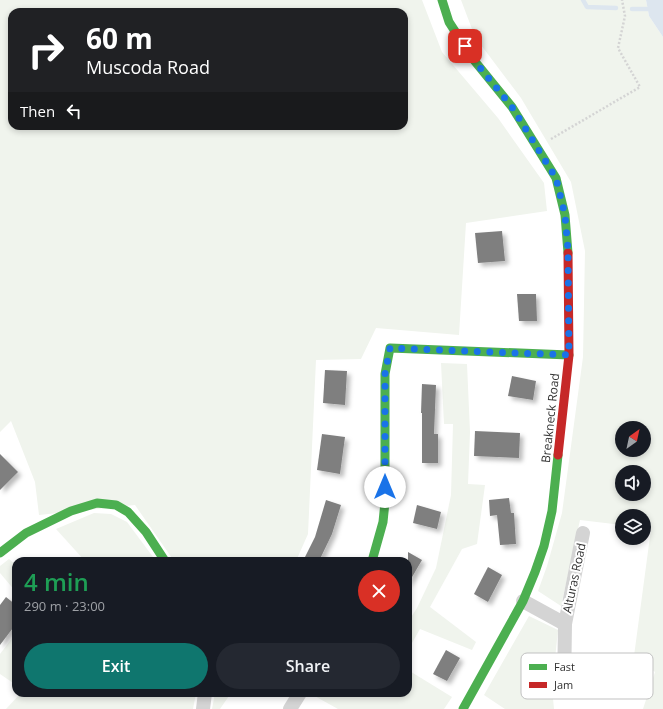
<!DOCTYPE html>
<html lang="en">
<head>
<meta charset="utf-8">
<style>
	:root { --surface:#171b24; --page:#242831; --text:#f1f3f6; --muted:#9ea1a6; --accent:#0f766e }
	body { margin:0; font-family:"Open Sans",sans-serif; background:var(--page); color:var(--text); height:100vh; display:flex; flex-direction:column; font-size:15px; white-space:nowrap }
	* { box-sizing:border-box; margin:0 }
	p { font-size:13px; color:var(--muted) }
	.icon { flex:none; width:22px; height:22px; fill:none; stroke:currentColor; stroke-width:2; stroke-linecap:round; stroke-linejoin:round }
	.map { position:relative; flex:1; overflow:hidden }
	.drawer { position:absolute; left:12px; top:557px; width:400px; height:140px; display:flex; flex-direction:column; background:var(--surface); border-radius:12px; box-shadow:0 2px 6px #0003 }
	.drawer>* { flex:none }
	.top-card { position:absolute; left:8px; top:8px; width:400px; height:122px; border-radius:12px; box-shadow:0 2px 6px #0003; background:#202124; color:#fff; overflow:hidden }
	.needle { width:26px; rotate:33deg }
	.controls { position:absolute; left:615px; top:421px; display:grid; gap:8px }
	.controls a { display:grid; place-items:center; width:36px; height:36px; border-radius:50%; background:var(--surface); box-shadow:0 2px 6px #0003; font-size:20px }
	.pin { position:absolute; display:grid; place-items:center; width:34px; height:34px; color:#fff; margin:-17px; border-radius:8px; box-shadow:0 2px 6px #0006 }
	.me { position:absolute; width:44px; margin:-22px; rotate:0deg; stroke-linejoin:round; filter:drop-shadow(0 0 3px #0008) }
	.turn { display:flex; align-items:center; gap:14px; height:84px; padding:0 12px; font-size:18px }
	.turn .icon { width:52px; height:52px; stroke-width:2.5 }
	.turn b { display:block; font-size:28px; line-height:34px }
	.then { display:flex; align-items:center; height:38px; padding:0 12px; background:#0003; gap:8px; font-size:15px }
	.round { display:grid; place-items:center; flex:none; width:42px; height:42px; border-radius:21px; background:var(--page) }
	.summary { display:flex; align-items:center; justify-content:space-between; height:68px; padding:0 12px }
	h1 { font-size:24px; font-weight:600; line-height:30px; color:#1e9e55 }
	.action { display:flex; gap:8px; margin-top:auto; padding:8px 12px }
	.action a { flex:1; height:46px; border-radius:24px; background:var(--accent); color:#fff; font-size:16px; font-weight:600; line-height:46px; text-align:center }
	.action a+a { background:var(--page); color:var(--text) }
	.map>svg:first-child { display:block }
	.green { fill:#f0f4ed; fill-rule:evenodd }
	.water { fill:#dde6ef }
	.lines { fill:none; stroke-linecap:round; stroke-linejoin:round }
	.stream { stroke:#dde6ef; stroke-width:4.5 }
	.building { fill:#7f7f7f; filter:url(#shadow) }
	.path { stroke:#d4d4d4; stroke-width:2.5; stroke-dasharray:2 2; stroke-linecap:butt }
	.street { stroke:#d4d4d4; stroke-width:14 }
	.fast { stroke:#4caf50; stroke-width:9 }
	.jam { stroke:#c62828; stroke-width:9 }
	.route { stroke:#1a73e8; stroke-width:7; stroke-dasharray:0 12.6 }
	.labels { text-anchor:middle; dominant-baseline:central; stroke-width:4; stroke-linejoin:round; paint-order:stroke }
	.street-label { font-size:12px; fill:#303030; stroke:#fff }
	.key { fill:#fff; stroke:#c1c1c1; stroke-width:1 }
	.key-label { font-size:11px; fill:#303030 }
</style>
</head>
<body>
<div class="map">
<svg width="663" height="709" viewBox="0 0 663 709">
	<defs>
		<filter id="shadow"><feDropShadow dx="3.5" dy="3.5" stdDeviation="2" flood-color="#0004"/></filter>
	</defs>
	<rect width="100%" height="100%" fill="#fff"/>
	<!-- green -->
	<g class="green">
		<path d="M 0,0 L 422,0 L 442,52 L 498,118 L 544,183 L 547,211 L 466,223 L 459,335 L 376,328 L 361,359 L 316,360 L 308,534 L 296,561 L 174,561 L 135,505 L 39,515 L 35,482 L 11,421 L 0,432 ZM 12,12 L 404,12 L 404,126 L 12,126 Z"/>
		<path d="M 461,0 L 646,0 L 649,16 L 663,37 L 663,709 L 643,709 L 655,672 L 634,656 L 651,529 L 644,528 L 644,516 L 622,516 L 622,525 L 580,520 L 561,606 L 538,591 L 547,566 L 562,513 L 583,357 L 585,251 L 571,182 L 521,98 L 475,37 ZM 622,428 L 644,428 L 644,450 L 622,450 ZM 622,472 L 644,472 L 644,494 L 622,494 Z"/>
		<path d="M 441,363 L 467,364 L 470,432 L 468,484 L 485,485 L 477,544 L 462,549 L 430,607 L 476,642 L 472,650 L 420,629 L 408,650 L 408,622 L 417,608 L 436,568 L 451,495 L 453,424 L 444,424 Z"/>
		<path d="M 94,513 L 111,514 L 127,522 L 156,561 L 85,561 L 56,529 Z"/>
		<path d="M 9,559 L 16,565 L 16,592 L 0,573 L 0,566 Z"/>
		<path d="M 529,616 L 558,630 L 552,688 L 554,709 L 505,709 L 484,695 Z"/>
		<path d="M 16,633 L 16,685 L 0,674 L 0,654 Z"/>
		<path d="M 408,670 L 452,697 L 444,709 L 338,709 L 311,694 L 312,693 L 408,693 Z"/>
		<path d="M 21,693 L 196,693 L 193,709 L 6,709 Z"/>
		<path d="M 215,693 L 231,693 L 220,709 L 212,709 Z"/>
	</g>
	<!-- water -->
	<path class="water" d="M 646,0 L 663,0 L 663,37 L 649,16 Z"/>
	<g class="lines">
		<!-- stream -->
		<g class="stream">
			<path d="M 583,0 L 587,7 L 616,8"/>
			<path d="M 632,9 L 648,9"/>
		</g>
	</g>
	<!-- building -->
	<g class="building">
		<path d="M 502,231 L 505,261 L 478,263 L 475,233 Z"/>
		<path d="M 517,294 L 536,294 L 537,321 L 519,321 Z"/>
		<path d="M 325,370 L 347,371 L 345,405 L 323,403 Z"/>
		<path d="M 512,376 L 536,381 L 533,400 L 508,396 Z"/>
		<path d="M 422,384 L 436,385 L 434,434 L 438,434 L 438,463 L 422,463 L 422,413 L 421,413 Z"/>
		<path d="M 475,431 L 520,433 L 519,458 L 474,456 Z"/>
		<path d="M 322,434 L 345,437 L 340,474 L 317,470 Z"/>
		<path d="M 0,454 L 18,472 L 0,490 Z"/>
		<path d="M 509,498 L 511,513 L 514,513 L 516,544 L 500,545 L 497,515 L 490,516 L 489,500 Z"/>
		<path d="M 326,500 L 341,505 L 332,534 L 319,561 L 303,561 L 315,537 Z"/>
		<path d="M 417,505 L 441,512 L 437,529 L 413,523 Z"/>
		<path d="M 408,552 L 422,560 L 408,584 Z"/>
		<path d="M 488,567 L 502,575 L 488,602 L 474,594 Z"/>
		<path d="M 6,597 L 16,605 L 16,624 L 0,645 L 0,605 Z"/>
		<path d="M 446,650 L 460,658 L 447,681 L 433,674 Z"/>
	</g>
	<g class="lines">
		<!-- path -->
		<path class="path" d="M 551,139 L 640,87 L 618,48 L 625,16 L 622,0"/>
		<!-- street -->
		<g class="street">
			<path d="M 523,601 L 565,624"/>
			<path d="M 564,690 L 565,624 L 583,533"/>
			<path d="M 203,709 L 205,693"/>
			<path d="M 290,709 L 300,693"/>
		</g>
		<!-- fast -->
		<g class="fast">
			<path d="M 442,0 L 449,22 L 473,59 L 512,107 L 556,178 L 565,215 L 568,253"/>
			<path d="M 0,553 L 26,533 L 71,511 L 97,503 L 116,505 L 128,512 L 146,532 L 165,561"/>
			<path d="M 372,561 L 383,522 L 385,502 L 385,374 L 390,348 L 569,355"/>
			<path d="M 463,709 L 523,601 L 535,572 L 544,546 L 552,511 L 558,455"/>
		</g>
		<!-- jam -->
		<path class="jam" d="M 558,455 L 569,355 L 568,253"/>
	</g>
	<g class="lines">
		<!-- route -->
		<path class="route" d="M 385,487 L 385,374 L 390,348 L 569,355 L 568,250 L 565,215 L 556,178 L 512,107 L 473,59 L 465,46"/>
	</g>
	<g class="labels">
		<!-- street labels -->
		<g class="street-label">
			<text transform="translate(550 418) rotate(-84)">Breakneck Road</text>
			<text transform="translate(574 578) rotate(-78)">Alturas Road</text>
		</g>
	</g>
	<!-- legend -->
	<rect x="521" y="653" width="132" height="46" rx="6" class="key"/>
	<rect x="529" y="664" width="18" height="6" fill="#4caf50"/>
	<rect x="529" y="682" width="18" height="6" fill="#c62828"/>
	<g class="key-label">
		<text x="554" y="671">Fast</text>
		<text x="554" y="689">Jam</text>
	</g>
</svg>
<div class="controls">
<a><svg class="needle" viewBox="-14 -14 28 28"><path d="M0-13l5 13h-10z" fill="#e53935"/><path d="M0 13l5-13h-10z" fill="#9ea1a6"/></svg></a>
<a><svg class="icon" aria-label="sound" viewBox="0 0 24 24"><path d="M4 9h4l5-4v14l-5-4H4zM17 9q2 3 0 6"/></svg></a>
<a><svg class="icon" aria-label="layers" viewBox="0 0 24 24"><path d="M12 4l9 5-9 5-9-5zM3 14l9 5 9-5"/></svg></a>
</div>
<div class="pin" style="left:465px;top:46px;background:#d93025"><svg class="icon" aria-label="arrive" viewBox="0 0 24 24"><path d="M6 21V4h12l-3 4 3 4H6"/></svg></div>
<svg class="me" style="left:385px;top:487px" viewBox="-20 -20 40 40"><circle r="19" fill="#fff"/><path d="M0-13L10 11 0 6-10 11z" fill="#1a73e8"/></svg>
<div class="top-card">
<div class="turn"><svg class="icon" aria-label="right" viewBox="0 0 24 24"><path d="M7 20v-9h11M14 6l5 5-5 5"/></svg><div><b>60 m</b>Muscoda Road</div></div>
<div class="then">Then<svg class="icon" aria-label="left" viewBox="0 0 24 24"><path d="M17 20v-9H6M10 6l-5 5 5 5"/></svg></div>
</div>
<section class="drawer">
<div class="summary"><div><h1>4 min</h1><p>290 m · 23:00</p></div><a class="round" style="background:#d93025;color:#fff"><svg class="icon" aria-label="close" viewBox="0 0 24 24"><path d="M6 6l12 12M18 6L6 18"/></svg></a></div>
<div class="action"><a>Exit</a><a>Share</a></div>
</section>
</div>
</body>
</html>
